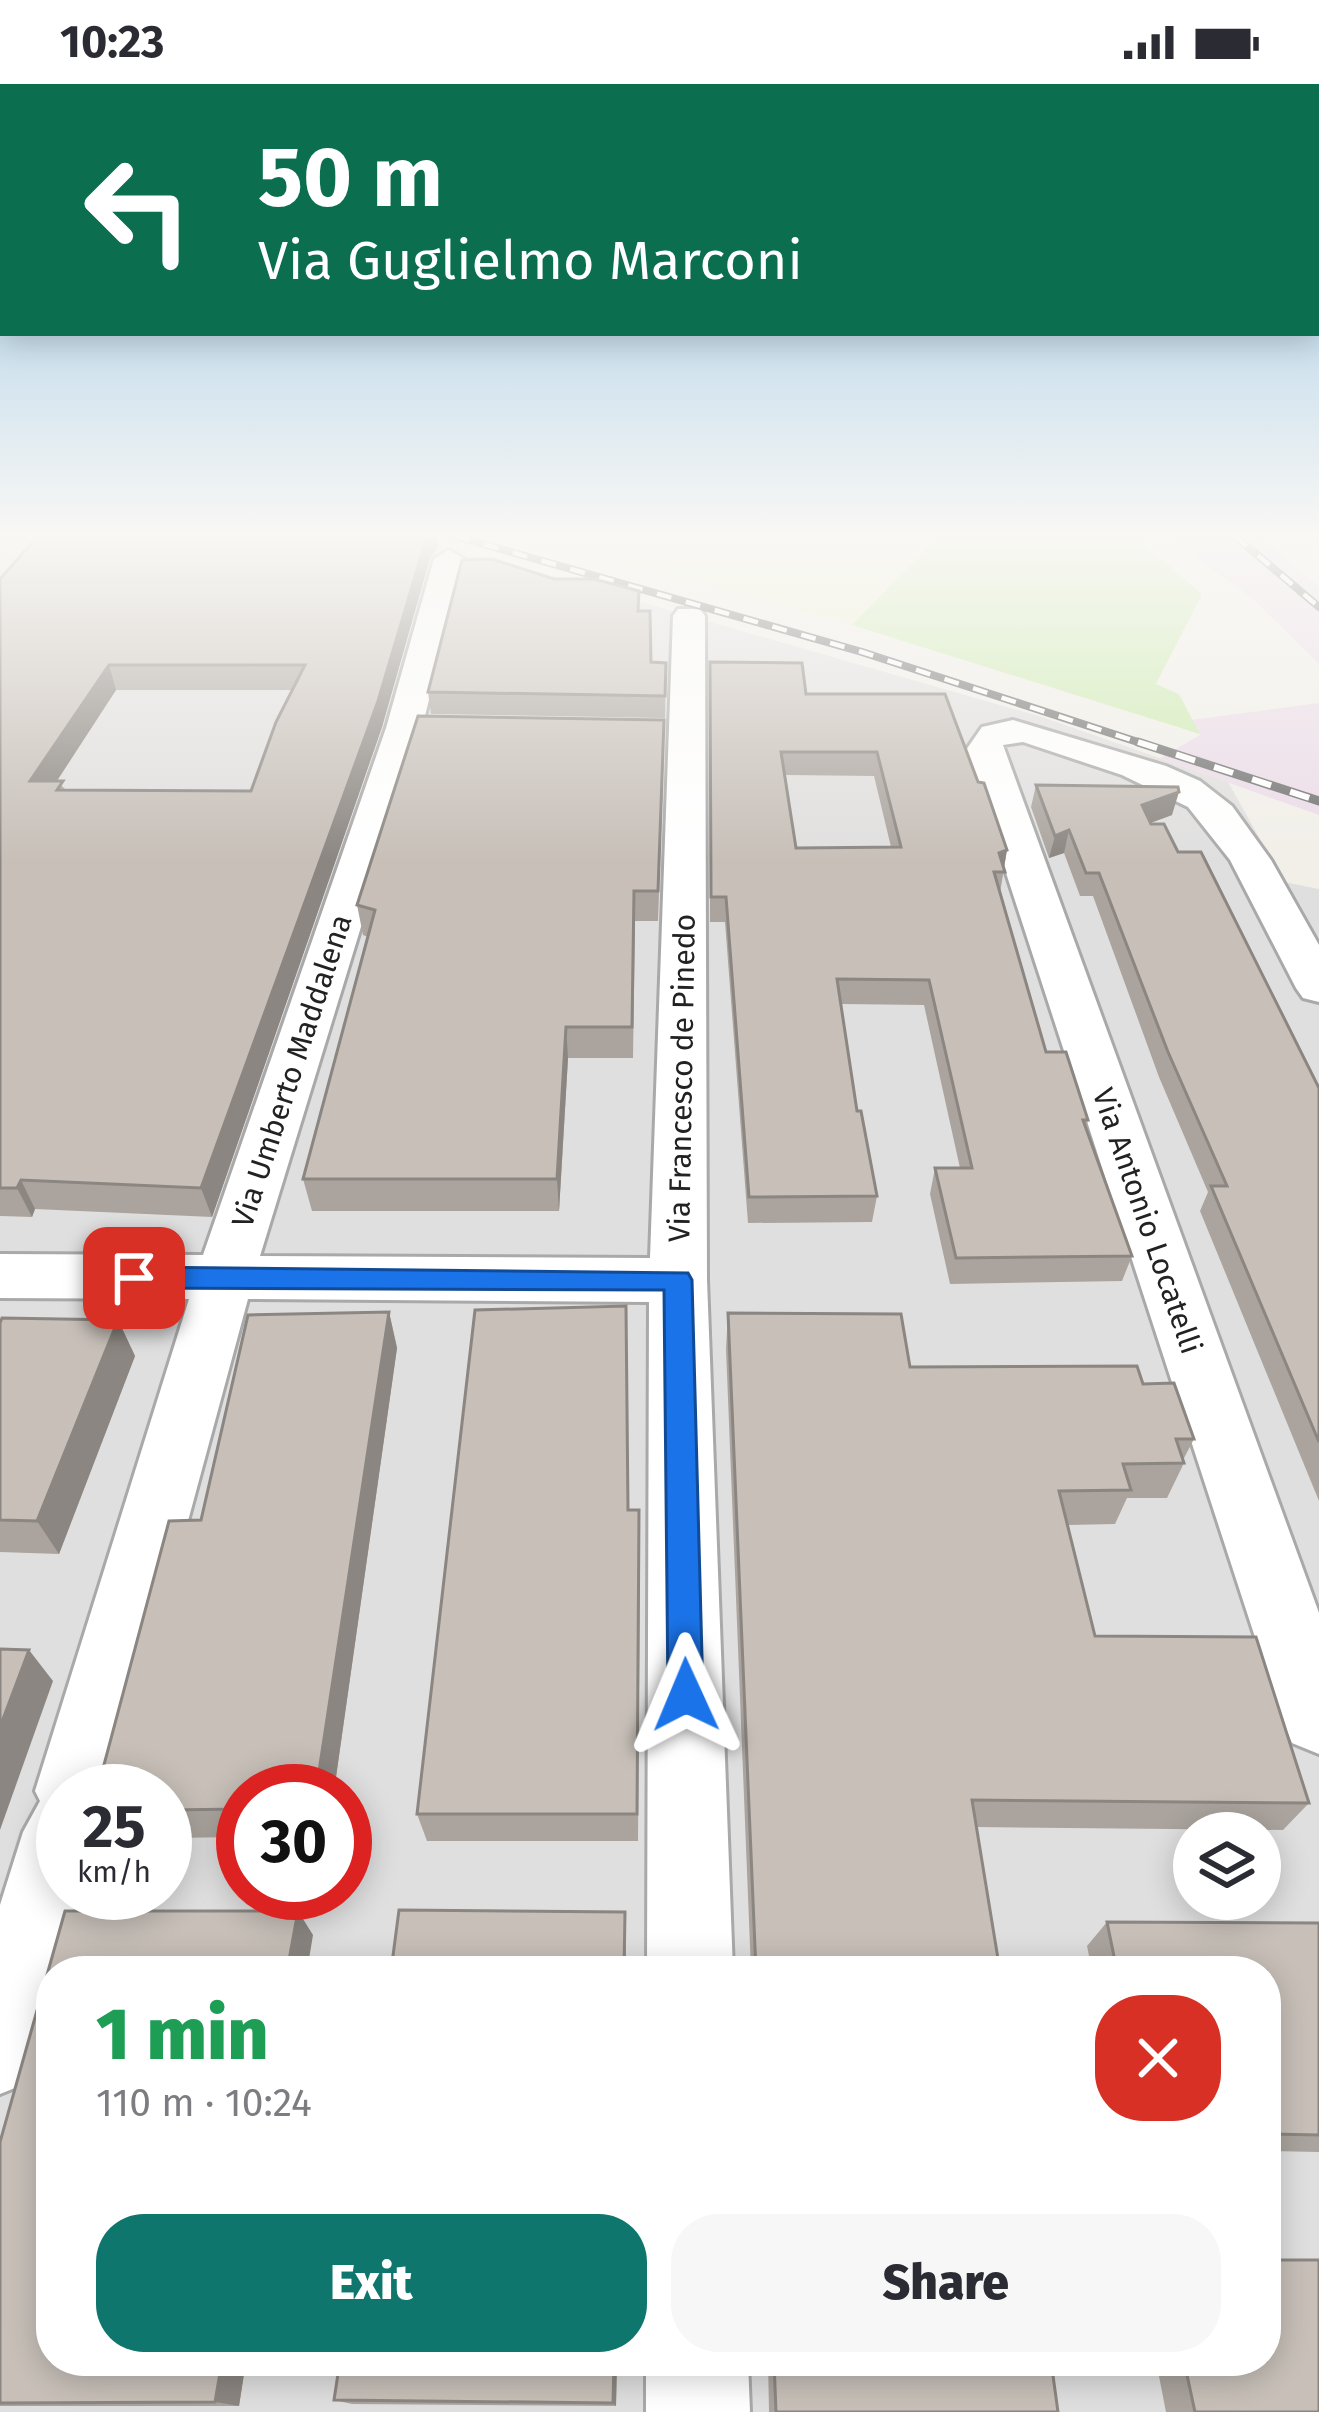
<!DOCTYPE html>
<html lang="en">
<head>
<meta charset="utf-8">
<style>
	:root { --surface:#fff; --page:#f7f7f7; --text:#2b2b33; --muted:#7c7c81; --accent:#0f766e }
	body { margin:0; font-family:"Fira Sans",sans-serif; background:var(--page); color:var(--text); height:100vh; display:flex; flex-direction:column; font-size:45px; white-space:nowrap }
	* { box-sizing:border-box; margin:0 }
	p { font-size:39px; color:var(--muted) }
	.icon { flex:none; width:66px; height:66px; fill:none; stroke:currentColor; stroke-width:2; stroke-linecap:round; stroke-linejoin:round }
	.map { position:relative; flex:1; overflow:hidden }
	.side { position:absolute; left:36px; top:1872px; width:1245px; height:420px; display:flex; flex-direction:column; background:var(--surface); border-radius:48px; box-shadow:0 6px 30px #0003 }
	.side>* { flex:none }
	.hud { position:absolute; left:0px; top:0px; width:1320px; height:252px; box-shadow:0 6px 30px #0003; background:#0b6e4f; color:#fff; overflow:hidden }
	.tools { position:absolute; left:1173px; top:1728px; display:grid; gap:24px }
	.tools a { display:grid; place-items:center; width:108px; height:108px; border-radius:50%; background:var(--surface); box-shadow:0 6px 30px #0003; font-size:60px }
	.speed { position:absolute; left:36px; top:1680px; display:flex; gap:24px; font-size:60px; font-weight:700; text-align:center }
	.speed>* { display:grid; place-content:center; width:156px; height:156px; border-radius:50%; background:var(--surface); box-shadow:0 6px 30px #0003; line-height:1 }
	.speed small { font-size:30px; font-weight:400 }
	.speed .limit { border:18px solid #d22; background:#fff; color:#111 }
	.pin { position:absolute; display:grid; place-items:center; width:102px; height:102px; color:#fff; margin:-51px; border-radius:24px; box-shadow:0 6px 18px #0006 }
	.me { position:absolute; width:132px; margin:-66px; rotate:359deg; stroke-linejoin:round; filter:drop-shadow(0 0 9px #0008) }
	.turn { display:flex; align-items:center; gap:42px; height:252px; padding:0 60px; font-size:54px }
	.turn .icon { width:156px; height:156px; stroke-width:2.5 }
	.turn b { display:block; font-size:84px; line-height:102px }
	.round { display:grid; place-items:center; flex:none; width:126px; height:126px; border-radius:48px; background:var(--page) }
	.headline { display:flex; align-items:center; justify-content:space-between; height:204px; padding:0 60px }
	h1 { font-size:72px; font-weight:800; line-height:90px; color:#1e9e55 }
	.button { display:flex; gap:24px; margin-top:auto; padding:24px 60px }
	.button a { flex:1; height:138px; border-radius:48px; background:var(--accent); color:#fff; font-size:48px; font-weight:800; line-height:138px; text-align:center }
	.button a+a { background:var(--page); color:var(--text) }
	.status { display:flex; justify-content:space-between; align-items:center; height:84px; padding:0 60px; background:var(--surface); direction:ltr }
	.status svg { height:33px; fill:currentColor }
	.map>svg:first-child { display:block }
	.residential { fill:#e0dfdf; fill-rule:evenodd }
	.industrial { fill:#ebdbe8 }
	.farmland { fill:#eef0d5 }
	.grass { fill:#cdebb0 }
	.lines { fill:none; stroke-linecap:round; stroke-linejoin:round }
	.minor-casing { stroke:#a9a9a9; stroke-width:6 }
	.minor { fill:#fff; fill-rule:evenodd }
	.rail-far1-casing { stroke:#707070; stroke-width:8 }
	.rail-casing { stroke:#707070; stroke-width:9 }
	.rail-far1 { stroke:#fff; stroke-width:4.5; stroke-dasharray:15; stroke-linecap:butt }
	.rail { stroke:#fff; stroke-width:6; stroke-dasharray:20; stroke-linecap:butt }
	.wall { fill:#aba49e; fill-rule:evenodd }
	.shaded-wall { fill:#8b8681 }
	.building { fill:#c7bfb8; stroke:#8b8681; stroke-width:3; fill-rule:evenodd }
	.route { fill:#1a73e8; stroke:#114b97; stroke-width:3 }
	.labels { text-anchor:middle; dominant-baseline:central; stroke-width:12; stroke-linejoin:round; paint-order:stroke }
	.street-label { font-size:30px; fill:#222; stroke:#fff }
</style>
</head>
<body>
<div class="status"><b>10:23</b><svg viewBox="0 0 49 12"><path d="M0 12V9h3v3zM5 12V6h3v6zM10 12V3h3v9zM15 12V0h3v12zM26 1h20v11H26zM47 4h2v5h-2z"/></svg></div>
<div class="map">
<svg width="1319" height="2328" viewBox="0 0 1319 2328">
	<rect width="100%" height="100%" fill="#f2efe9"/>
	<!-- residential -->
	<path class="residential" d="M 0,452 L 410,452 L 1042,633 L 1228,698 L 1284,798 L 1319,805 L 1319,2328 L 0,2328 ZM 63,1707 L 165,1707 L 165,1809 L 63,1809 ZM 243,1707 L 345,1707 L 345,1809 L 243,1809 ZM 1194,1749 L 1260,1749 L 1260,1815 L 1194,1815 ZM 51,1887 L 1266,1887 L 1266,2277 L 51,2277 Z"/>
	<!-- industrial -->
	<g class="industrial">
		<path d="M 1167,452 L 1259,452 L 1319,503 L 1319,580 L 1253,515 Z"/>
		<path d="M 1319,619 L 1319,731 L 1160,674 L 1200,651 L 1191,636 Z"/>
	</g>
	<!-- farmland -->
	<path class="farmland" d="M 623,452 L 939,452 L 852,541 L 595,471 Z"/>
	<!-- grass -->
	<path class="grass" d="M 939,452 L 1141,452 L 1144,461 L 1202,510 L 1156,600 L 1179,610 L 1200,650 L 852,541 Z"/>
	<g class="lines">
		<!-- minor casing -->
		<g class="minor-casing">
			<g id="minor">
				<path d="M 449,466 L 464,475 L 422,644 L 260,1172 L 650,1174 L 673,532 L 678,525 L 700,525 L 705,532 L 707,1196 L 733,1887 L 647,1887 L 649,1218 L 248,1215 L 115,1707 L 63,1707 L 63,1809 L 87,1809 L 66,1887 L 51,1887 L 51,1942 L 32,1997 L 0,2010 L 0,1821 L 23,1748 L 40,1717 L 35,1707 L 189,1215 L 0,1214 L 0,1170 L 203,1171 L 386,644 L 434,475 Z"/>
				<path d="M 1013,636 L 1166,682 L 1200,697 L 1232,722 L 1271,776 L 1319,861 L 1319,918 L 1303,914 L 1296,904 L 1230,776 L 1188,723 L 1122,691 L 1023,658 L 1003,661 L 1319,1529 L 1319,1670 L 1292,1659 L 1281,1633 L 966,666 L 982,643 Z"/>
				<path d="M 646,2277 L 748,2277 L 750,2328 L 646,2328 Z"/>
			</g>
		</g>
		<!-- minor -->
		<use href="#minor" class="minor"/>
		<!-- rail-far1 casing -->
		<g class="rail-far1-casing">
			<g id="rail-far1">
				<path d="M 455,452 L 862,568 L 1147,661"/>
				<path d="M 1235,452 L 1319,523"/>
			</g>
		</g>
		<!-- rail casing -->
		<g class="rail-casing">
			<path id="rail" d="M 1138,658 L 1319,717"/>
		</g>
		<!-- rail-far1 -->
		<use href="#rail-far1" class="rail-far1"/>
		<!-- rail -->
		<use href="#rail" class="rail"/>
	</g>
	<!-- wall -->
	<g class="wall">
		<path d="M 38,452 L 436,452 L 438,463 L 430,474 L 382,643 L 212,1133 L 35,1125 L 32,1133 L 0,1132 L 0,495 ZM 116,606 L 292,606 L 251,707 L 66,706 L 57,697 Z"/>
		<path d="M 554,495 L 639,507 L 639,527 L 651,578 L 666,579 L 665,634 L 431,630 L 428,608 Z"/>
		<path d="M 710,601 L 806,610 L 978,698 L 1007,766 L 1000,809 L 1046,968 L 1088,1036 L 1086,1043 L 1132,1172 L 1122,1197 L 950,1200 L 930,1110 L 935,1084 L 960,1084 L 924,921 L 841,920 L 857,1027 L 877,1112 L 872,1138 L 748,1139 L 725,838 L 710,838 ZM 785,691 L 874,692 L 891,763 L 796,764 Z"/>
		<path d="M 664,664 L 658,837 L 635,837 L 633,974 L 568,974 L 559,1127 L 312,1127 L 303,1095 L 368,853 L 363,851 L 357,821 Z"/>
		<path d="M 1036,701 L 1172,731 L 1151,739 L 1178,768 L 1319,1004 L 1319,1417 L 1200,1127 L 1208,1108 L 1159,993 L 1093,812 L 1080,812 L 1064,769 L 1049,774 L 1031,723 Z"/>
		<path d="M 389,1228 L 397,1264 L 334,1707 L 243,1707 L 243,1753 L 165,1754 L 165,1707 L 201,1436 Z"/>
		<path d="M 728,1229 L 910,1283 L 1143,1300 L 1194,1355 L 1183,1376 L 1184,1379 L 1167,1414 L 1127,1414 L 1115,1440 L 1068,1441 L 1095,1552 L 1309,1719 L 1283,1746 L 977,1743 L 1000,1887 L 751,1887 L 726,1265 Z"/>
		<path d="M 118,1236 L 135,1272 L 59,1470 L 0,1468 L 0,1239 Z"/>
		<path d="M 629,1426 L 640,1459 L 638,1757 L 427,1757 L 417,1730 Z"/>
		<path d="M 1107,1838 L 1319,1839 L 1319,2068 L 1266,2067 L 1266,1887 L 1092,1887 L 1087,1862 Z"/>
		<path d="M 313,1851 L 51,2277 L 246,2277 L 239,2322 L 0,2322 L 0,2058 Z"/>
		<path d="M 340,2277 L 617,2277 L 616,2322 L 352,2320 L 334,2316 Z"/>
		<path d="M 768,2277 L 1051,2277 L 1058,2328 L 769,2328 Z"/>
		<path d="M 1156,2277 L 1266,2277 L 1319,2328 L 1166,2328 Z"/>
	</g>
	<!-- shaded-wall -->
	<g class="shaded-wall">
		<path d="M 424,452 L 436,452 L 438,463 L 430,474 L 382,643 L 212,1133 L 201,1104 Z"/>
		<path d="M 109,581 L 116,606 L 39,724 L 30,697 Z"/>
		<path d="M 1179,708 L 1172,731 L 1136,744 L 1142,721 Z"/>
		<path d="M 1069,746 L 1064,769 L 1049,774 L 1055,752 Z"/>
		<path d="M 1007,766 L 1003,788 L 999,769 Z"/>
		<path d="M 566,943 L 568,974 L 559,1127 L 557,1095 Z"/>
		<path d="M 21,1096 L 35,1125 L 32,1133 L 17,1104 Z"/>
		<path d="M 389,1228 L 397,1264 L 334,1707 L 316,1707 Z"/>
		<path d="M 118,1236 L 135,1272 L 59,1470 L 37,1437 Z"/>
		<path d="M 29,1566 L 53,1597 L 0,1746 L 0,1643 Z"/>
		<path d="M 298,1827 L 313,1851 L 307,1887 L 287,1887 Z"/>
		<path d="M 625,1828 L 626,1887 L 624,1887 Z"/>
		<path d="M 222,2277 L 246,2277 L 239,2322 L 215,2318 Z"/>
		<path d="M 614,2277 L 617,2277 L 616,2322 L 613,2319 Z"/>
	</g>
	<!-- building -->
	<g class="building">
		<path d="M 38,452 L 427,452 L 378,617 L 201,1104 L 21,1096 L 17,1104 L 0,1104 L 0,495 ZM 109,581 L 305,581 L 276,638 L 251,707 L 57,706 L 63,697 L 30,697 Z"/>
		<path d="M 492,475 L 554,495 L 594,495 L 639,507 L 638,527 L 650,527 L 651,578 L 666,579 L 665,612 L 428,608 L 462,476 Z"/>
		<path d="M 710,578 L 802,579 L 806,610 L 945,610 L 978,698 L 984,699 L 1007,766 L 999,769 L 1005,788 L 994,788 L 1046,968 L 1066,968 L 1088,1036 L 1083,1036 L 1132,1172 L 956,1174 L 935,1084 L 972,1084 L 929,896 L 837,895 L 857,1027 L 861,1027 L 877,1112 L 749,1113 L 726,813 L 711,813 ZM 781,668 L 877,668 L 901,763 L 796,764 Z"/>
		<path d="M 418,632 L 664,636 L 658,807 L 634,807 L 632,943 L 566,943 L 557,1095 L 303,1095 L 375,826 L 357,821 Z"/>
		<path d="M 1036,701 L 1178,703 L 1179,708 L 1142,721 L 1151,740 L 1164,740 L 1178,768 L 1201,768 L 1319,1004 L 1319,1358 L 1211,1102 L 1227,1102 L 1168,968 L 1099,789 L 1086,789 L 1069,746 L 1055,752 Z"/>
		<path d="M 626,1222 L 628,1426 L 639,1426 L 637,1730 L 417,1730 L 475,1226 Z"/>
		<path d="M 389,1228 L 316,1707 L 243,1707 L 243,1725 L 165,1726 L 165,1707 L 97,1707 L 169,1437 L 201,1436 L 248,1231 Z"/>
		<path d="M 728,1229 L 901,1230 L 910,1283 L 1137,1282 L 1143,1300 L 1174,1299 L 1194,1355 L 1176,1355 L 1184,1379 L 1123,1380 L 1131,1406 L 1059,1407 L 1095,1552 L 1256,1553 L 1309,1719 L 972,1716 L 1000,1887 L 756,1887 Z"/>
		<path d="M 2,1234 L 118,1236 L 37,1437 L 0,1436 L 0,1239 Z"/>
		<path d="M 0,1565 L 29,1566 L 0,1643 Z"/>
		<path d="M 399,1826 L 625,1828 L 624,1887 L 391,1887 Z"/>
		<path d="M 65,1827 L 298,1827 L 287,1887 L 51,1887 L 51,2277 L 222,2277 L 215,2318 L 0,2319 L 0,2058 Z"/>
		<path d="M 1107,1838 L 1319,1839 L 1319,2051 L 1266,2050 L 1266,1887 L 1117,1887 Z"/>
		<path d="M 1266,2176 L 1319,2176 L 1319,2328 L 1195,2328 L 1184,2277 L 1266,2277 Z"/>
		<path d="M 340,2277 L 614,2277 L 613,2319 L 334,2316 Z"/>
		<path d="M 774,2277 L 1051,2277 L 1058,2328 L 776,2328 Z"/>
	</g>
	<!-- sky -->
	<linearGradient id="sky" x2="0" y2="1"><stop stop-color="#8fc0e4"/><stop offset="0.58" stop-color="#f9f8f5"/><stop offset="1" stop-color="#f9f8f5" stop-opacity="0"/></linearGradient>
	<rect width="1319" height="778" fill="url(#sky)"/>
	<!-- route -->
	<path class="route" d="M 134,1183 L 688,1189 L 692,1196 L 703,1611 L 698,1623 L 686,1628 L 673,1623 L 668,1611 L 664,1206 L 134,1204 L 120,1194 Z"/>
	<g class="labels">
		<!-- street labels -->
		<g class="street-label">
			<text transform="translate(292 987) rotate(-72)">Via Umberto Maddalena</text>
			<text transform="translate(682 994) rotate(-89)">Via Francesco de Pinedo</text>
			<text transform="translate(1147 1137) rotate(71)">Via Antonio Locatelli</text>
		</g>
	</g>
</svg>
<div class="tools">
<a><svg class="icon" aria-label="layers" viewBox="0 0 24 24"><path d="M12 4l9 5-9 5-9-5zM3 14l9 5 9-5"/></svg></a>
</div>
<div class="speed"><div>25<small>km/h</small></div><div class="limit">30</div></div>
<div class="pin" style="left:134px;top:1194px;background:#d93025"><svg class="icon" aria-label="arrive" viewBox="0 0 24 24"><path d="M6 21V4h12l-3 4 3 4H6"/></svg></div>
<svg class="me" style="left:686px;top:1611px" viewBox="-20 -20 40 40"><path d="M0-17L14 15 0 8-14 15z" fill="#1a73e8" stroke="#fff" stroke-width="4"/></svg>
<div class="hud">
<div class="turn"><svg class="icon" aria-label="left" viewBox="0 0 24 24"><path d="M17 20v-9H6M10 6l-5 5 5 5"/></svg><div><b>50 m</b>Via Guglielmo Marconi</div></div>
</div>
<section class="side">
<div class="headline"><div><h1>1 min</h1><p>110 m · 10:24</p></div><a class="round" style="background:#d93025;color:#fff"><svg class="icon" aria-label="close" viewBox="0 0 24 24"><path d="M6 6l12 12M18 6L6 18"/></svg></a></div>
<div class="button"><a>Exit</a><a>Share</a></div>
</section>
</div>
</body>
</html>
